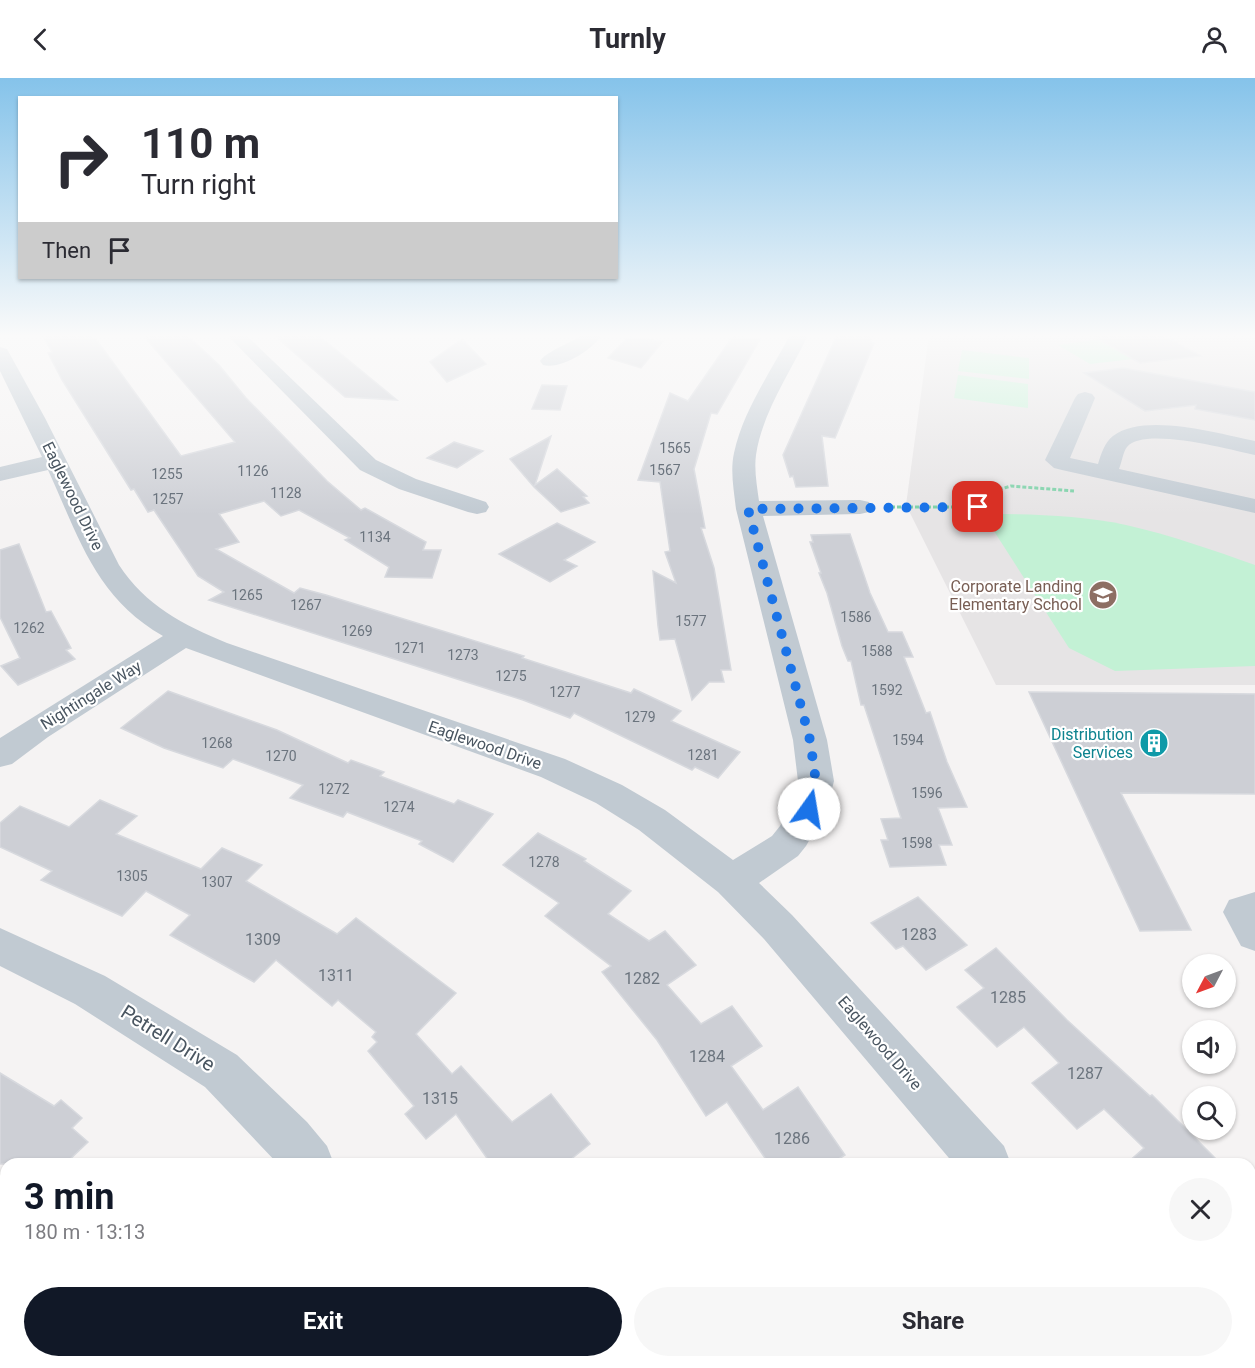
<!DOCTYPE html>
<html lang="en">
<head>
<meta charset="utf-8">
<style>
	:root { --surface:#fff; --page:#f7f7f7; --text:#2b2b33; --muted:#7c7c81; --accent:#111827 }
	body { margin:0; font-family:Roboto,sans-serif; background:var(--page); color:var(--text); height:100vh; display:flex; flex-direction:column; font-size:22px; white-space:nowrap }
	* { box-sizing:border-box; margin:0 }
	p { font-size:20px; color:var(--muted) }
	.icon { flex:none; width:33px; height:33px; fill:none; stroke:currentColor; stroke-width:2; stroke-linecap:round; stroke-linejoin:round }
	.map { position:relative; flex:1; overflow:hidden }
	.drawer { position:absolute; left:0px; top:1080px; width:1256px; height:210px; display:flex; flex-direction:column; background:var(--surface); border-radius:18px 18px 0 0; box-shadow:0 2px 4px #0004 }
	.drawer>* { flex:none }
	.banner { position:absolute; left:18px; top:18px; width:600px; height:183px; border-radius:0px; box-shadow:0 2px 4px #0004; background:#fff; color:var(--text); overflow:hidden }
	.needle { width:39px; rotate:229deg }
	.fabs { position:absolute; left:1182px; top:876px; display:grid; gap:12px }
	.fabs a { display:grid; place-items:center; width:54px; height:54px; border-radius:50%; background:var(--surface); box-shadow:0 2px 4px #0004; font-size:30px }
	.pin { position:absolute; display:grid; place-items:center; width:51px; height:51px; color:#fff; margin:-26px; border-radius:12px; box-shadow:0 3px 9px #0006 }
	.me { position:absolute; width:66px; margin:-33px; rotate:13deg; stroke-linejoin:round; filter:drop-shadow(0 0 4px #0008) }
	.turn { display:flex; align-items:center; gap:21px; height:126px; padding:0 24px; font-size:27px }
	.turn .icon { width:78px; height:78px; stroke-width:2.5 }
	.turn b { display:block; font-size:42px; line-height:51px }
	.then { display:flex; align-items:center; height:57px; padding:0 24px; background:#0003; gap:12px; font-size:22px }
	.round { display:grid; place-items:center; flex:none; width:63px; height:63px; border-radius:32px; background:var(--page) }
	.head { display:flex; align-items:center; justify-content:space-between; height:102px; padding:0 24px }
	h1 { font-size:36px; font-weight:700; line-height:45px; color:var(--accent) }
	.button { display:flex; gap:12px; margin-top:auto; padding:12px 24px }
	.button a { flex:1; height:69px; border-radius:36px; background:var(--accent); color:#fff; font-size:24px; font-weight:700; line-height:69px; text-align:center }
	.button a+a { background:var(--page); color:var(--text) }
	header { display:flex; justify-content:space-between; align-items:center; height:78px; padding:0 24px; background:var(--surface); font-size:27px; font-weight:700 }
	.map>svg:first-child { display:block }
	.education { fill:#e6e4e5 }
	.green { fill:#c3f1d5 }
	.building { fill:#cdcfd5; stroke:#d7d9de; stroke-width:1.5 }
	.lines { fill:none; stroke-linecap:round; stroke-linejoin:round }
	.path { stroke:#7ad0a6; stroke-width:3; stroke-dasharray:4 2; stroke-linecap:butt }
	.minor { fill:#c1cad2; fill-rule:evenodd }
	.route { stroke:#1a73e8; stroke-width:10; stroke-dasharray:0 18 }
	.labels { text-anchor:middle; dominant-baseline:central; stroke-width:4.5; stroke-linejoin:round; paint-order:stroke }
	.number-label { font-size:14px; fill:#6b747e }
	.street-label { font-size:16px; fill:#4a5661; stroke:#fff }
	.education-label { font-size:16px; fill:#785e54; stroke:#fff; text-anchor:end }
	.culture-label { font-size:16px; fill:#0d838f; stroke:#fff; text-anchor:end }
	.near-number-label { font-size:16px; fill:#6b747e }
	.near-street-label { font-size:20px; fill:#4a5661; stroke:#fff }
</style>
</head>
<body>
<header><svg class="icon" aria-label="back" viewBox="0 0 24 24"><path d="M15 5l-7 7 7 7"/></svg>Turnly<svg class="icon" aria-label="person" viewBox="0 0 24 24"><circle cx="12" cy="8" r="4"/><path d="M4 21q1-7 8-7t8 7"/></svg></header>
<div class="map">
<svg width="1255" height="1290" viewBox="0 0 1255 1290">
	<rect width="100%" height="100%" fill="#f5f3f3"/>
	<!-- education -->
	<path class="education" d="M 929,257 L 1255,257 L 1255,607 L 996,607 L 906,427 Z"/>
	<!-- green -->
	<g class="green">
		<path d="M 1100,261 L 1133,281 L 1090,286 L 1058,267 Z"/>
		<path d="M 962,272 L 1029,280 L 1029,301 L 958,293 Z"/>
		<path d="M 958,297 L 1028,306 L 1028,330 L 954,320 Z"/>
		<path d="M 983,436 C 1031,436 1080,437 1126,447 C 1170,457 1213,472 1255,487 L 1255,588 L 1115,593 L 1069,570 Z"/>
	</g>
	<!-- building -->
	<g class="building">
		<path d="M 42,257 L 93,257 L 181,378 L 235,364 L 143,257 L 187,257 L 219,287 L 246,320 L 327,403 L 361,432 L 365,430 L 426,464 L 423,472 L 441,472 L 432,500 L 385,499 L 389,489 L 345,462 L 350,460 L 299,432 L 281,438 L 264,423 L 219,436 L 239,464 L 216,471 L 294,515 L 300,510 L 326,517 L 524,578 L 522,580 L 631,615 L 634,611 L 681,633 L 671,643 L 740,674 L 718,700 L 695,689 L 692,692 L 574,635 L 570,640 L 523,622 L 209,522 L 224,514 L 198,498 L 154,432 L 148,434 L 134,411 L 131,412 L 62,302 L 48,275 L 52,274 Z"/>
		<path d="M 274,257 L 318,257 L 397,322 L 345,319 Z"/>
		<path d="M 837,257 L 873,257 L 870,264 L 874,265 L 835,360 L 822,358 L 828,408 L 796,409 L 793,398 L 790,399 L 783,377 Z"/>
		<path d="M 1091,257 L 1163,257 L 1201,278 L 1140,285 Z"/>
		<path d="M 733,258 L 760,261 L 717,336 L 711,335 L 694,391 L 705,450 L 701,450 L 714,490 L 731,592 L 721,592 L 724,604 L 709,604 L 692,622 L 675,561 L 660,562 L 658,548 L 653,493 L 676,505 L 665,474 L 670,473 L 660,404 L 638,402 L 670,315 L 688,323 Z"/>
		<path d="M 628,259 L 663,263 L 641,290 L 608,280 Z"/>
		<path d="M 462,261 L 486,286 L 447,304 L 430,284 Z"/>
		<path d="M 1123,290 L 1255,314 L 1255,342 L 1195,331 L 1196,327 L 1145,333 L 1084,295 Z"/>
		<path d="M 542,307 L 567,308 L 560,332 L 532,331 Z"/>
		<path d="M 551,358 L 535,407 L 557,391 L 587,418 L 583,419 L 589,425 L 561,434 L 534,409 L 510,381 Z"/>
		<path d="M 454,364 L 483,373 L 457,390 L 427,380 Z"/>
		<path d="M 557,445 L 595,464 L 564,482 L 577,488 L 550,504 L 499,476 Z"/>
		<path d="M 850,456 L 870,515 L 888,554 L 902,554 L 913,579 L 904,579 L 926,635 L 930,634 L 947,684 L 967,729 L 938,730 L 952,767 L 939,767 L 946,787 L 890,789 L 881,762 L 888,762 L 881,741 L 901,740 L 864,627 L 861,627 L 851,583 L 848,583 L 842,568 L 827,515 L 819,495 L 821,495 L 810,464 L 813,464 L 811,457 Z"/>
		<path d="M 19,466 L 46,534 L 51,533 L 71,570 L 66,572 L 75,581 L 18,607 L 1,588 L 20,580 L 0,539 L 0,472 Z"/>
		<path d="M 168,613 L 277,652 L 348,685 L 351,682 L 384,694 L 380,698 L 454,726 L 458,722 L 493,736 L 453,784 L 419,766 L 422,763 L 347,734 L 343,739 L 290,720 L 303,707 L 233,681 L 223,690 L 164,670 L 121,650 Z"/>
		<path d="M 1029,614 L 1255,616 L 1255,716 L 1121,715 L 1191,852 L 1140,853 Z"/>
		<path d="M 100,722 L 137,738 L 116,756 L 201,791 L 222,770 L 262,787 L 246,803 L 337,856 L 356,840 L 456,915 L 416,956 L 452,996 L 461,988 L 512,1044 L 551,1016 L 590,1066 L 565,1086 L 491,1086 L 456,1036 L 426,1061 L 405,1036 L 414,1028 L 368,973 L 377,964 L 372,959 L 376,954 L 338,922 L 332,928 L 276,882 L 254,904 L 170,857 L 190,837 L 146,813 L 122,838 L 41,802 L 52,793 L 0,769 L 0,745 L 20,728 L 69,749 Z"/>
		<path d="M 538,755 L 586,781 L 584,783 L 631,813 L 608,836 L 649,863 L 665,853 L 696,887 L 667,907 L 701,946 L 732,928 L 762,968 L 731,988 L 763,1032 L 798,1009 L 845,1077 L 831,1086 L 769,1086 L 727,1024 L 706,1038 L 657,962 L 602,894 L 611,888 L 545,838 L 559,825 L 503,787 Z"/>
		<path d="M 918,819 L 967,867 L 926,892 L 903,868 L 896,871 L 871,845 Z"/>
		<path d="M 996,870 L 1067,942 L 1150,1018 L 1152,1017 L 1221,1086 L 1126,1086 L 1144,1070 L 1104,1031 L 1077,1051 L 1032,1005 L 1059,985 L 1024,949 L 997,969 L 957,929 L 984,910 L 965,892 Z"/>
		<path d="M 0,995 L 54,1028 L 61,1022 L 82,1040 L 72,1050 L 88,1064 L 65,1086 L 0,1086 Z"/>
	</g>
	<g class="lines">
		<!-- path -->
		<path class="path" d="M 885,429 L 978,429 L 1001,411 L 1011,408 L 1074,413"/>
		<!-- minor -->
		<g class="minor">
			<path d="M 227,257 L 246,257 L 376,382 L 416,401 L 486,424 L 489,429 L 486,434 L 477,436 L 468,434 L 399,411 L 360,392 Z"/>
			<path d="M 582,257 L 602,257 C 592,272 561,292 543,287 L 540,283 C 547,273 571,265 582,257 Z"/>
			<path d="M 790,257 L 808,257 C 790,295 762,335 756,377 C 754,392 757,408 759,423 L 860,422 L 869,424 L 872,429 L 869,434 L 860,436 L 763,438 L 827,662 L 834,703 L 827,731 L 806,768 L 798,778 L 759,805 L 792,837 L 1004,1068 L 1011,1086 L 954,1086 L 764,861 L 718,814 L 639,752 L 596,725 L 541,699 L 186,570 L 48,659 L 12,686 L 0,689 L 0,660 L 163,558 C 95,519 79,459 48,392 L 0,403 L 0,389 L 42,379 L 0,293 L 0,269 L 7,271 L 45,340 L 119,487 C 145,527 183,547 227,565 L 565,681 L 622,707 L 665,732 L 733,782 L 772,758 L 780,748 L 791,729 L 798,703 L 793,662 L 736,431 C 734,413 730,393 734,375 C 743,333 770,295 790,257 Z"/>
			<path d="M 1085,314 L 1092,316 L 1095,320 L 1070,380 L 1098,386 C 1101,376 1105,364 1113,358 C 1145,334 1219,356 1255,363 L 1255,377 C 1231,372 1144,348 1127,369 C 1123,374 1122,384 1119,391 L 1255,421 L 1255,435 L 1062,392 L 1054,390 L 1045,382 L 1075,320 L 1078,316 Z"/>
			<path d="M 1255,814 L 1255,873 L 1241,868 L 1223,834 L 1229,822 Z"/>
			<path d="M 0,850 L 105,898 L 237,977 L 307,1044 L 327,1068 L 334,1086 L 278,1086 L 205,1009 L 75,926 L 0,888 Z"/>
			<path d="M 199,1284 L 261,1284 L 258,1290 L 196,1290 Z"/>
			<path d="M 394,1284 L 452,1284 L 454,1290 L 396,1290 Z"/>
			<path d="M 1132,1284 L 1192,1284 L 1195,1290 L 1135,1290 Z"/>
		</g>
	</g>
	<!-- sky -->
	<linearGradient id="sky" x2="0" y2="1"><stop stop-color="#85c3ea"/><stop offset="0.59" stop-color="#fafafa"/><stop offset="1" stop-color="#fafafa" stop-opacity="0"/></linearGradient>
	<rect width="1255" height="437" fill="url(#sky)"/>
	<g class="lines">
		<!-- route -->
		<path class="route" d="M 809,731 L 816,704 L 810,662 L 748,431 L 978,429"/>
	</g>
	<!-- icons -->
	<defs>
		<g id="school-disc" transform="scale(1.5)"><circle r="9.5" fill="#8d6e63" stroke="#fff"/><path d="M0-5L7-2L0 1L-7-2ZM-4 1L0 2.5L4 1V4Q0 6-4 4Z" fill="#fff"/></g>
		<g id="building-disc" transform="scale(1.5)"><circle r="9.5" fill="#0f9aa8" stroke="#fff"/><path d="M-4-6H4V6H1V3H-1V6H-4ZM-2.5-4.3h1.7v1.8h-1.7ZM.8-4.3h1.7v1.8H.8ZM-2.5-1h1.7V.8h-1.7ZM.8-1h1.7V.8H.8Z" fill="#fff"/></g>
	</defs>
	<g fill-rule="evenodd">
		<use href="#school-disc" x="1103" y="517"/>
		<use href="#building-disc" x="1154" y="665"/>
	</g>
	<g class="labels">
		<!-- number labels -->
		<g class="number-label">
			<text x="675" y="370">1565</text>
			<text x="665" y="392">1567</text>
			<text x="253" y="393">1126</text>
			<text x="167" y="396">1255</text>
			<text x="286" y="415">1128</text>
			<text x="168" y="421">1257</text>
			<text x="375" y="459">1134</text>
			<text x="247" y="517">1265</text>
			<text x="306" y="527">1267</text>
			<text x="856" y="539">1586</text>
			<text x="691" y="543">1577</text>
			<text x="29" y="550">1262</text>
			<text x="357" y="553">1269</text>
			<text x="410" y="570">1271</text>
			<text x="877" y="573">1588</text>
			<text x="463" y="577">1273</text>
			<text x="511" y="598">1275</text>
			<text x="887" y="612">1592</text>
			<text x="565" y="614">1277</text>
			<text x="640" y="639">1279</text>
			<text x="908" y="662">1594</text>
			<text x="217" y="665">1268</text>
			<text x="703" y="677">1281</text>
			<text x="281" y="678">1270</text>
			<text x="334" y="711">1272</text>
			<text x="927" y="715">1596</text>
			<text x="399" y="729">1274</text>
			<text x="917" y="765">1598</text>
			<text x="544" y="784">1278</text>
			<text x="132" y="798">1305</text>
			<text x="217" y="804">1307</text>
		</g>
		<!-- street labels -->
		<g class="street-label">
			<text transform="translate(73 418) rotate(64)">Eaglewood Drive</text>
			<text transform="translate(91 617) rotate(-32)">Nightingale Way</text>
			<text transform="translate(485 667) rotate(19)">Eaglewood Drive</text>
			<text transform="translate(880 965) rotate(49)">Eaglewood Drive</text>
		</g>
		<!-- education labels -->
		<g class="education-label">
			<text x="1082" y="508">Corporate Landing<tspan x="1082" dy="18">Elementary School</tspan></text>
		</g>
		<!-- culture labels -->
		<g class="culture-label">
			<text x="1133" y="656">Distribution<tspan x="1133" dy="18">Services</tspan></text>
		</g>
		<!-- near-number labels -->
		<g class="near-number-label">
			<text x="919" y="856">1283</text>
			<text x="263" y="861">1309</text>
			<text x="336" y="897">1311</text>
			<text x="642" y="900">1282</text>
			<text x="1008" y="919">1285</text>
			<text x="707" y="978">1284</text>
			<text x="1085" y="995">1287</text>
			<text x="440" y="1020">1315</text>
			<text x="792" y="1060">1286</text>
		</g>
		<!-- near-street labels -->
		<g class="near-street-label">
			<text transform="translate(168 960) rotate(32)">Petrell Drive</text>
		</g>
	</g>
</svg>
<div class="fabs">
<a><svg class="needle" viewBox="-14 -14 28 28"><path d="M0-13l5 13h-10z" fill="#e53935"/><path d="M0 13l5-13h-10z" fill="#7c7c81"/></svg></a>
<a><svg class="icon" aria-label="sound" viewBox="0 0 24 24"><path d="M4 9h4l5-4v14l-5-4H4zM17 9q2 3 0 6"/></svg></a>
<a><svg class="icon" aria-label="search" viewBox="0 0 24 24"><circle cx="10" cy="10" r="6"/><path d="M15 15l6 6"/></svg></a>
</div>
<div class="pin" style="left:978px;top:429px;background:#d93025"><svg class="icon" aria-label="arrive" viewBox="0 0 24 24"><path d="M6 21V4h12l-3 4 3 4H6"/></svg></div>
<svg class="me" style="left:809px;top:731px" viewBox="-20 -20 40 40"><circle r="19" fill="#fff"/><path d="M0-13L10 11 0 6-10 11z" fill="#1a73e8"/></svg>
<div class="banner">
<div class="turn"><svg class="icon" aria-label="right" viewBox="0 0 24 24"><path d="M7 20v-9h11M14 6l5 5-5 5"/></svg><div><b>110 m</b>Turn right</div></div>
<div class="then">Then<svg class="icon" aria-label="arrive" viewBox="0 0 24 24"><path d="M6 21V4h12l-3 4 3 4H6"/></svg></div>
</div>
<section class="drawer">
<div class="head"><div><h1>3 min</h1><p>180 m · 13:13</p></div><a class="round"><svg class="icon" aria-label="close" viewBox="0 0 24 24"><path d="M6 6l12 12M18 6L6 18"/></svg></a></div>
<div class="button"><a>Exit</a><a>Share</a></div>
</section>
</div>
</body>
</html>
